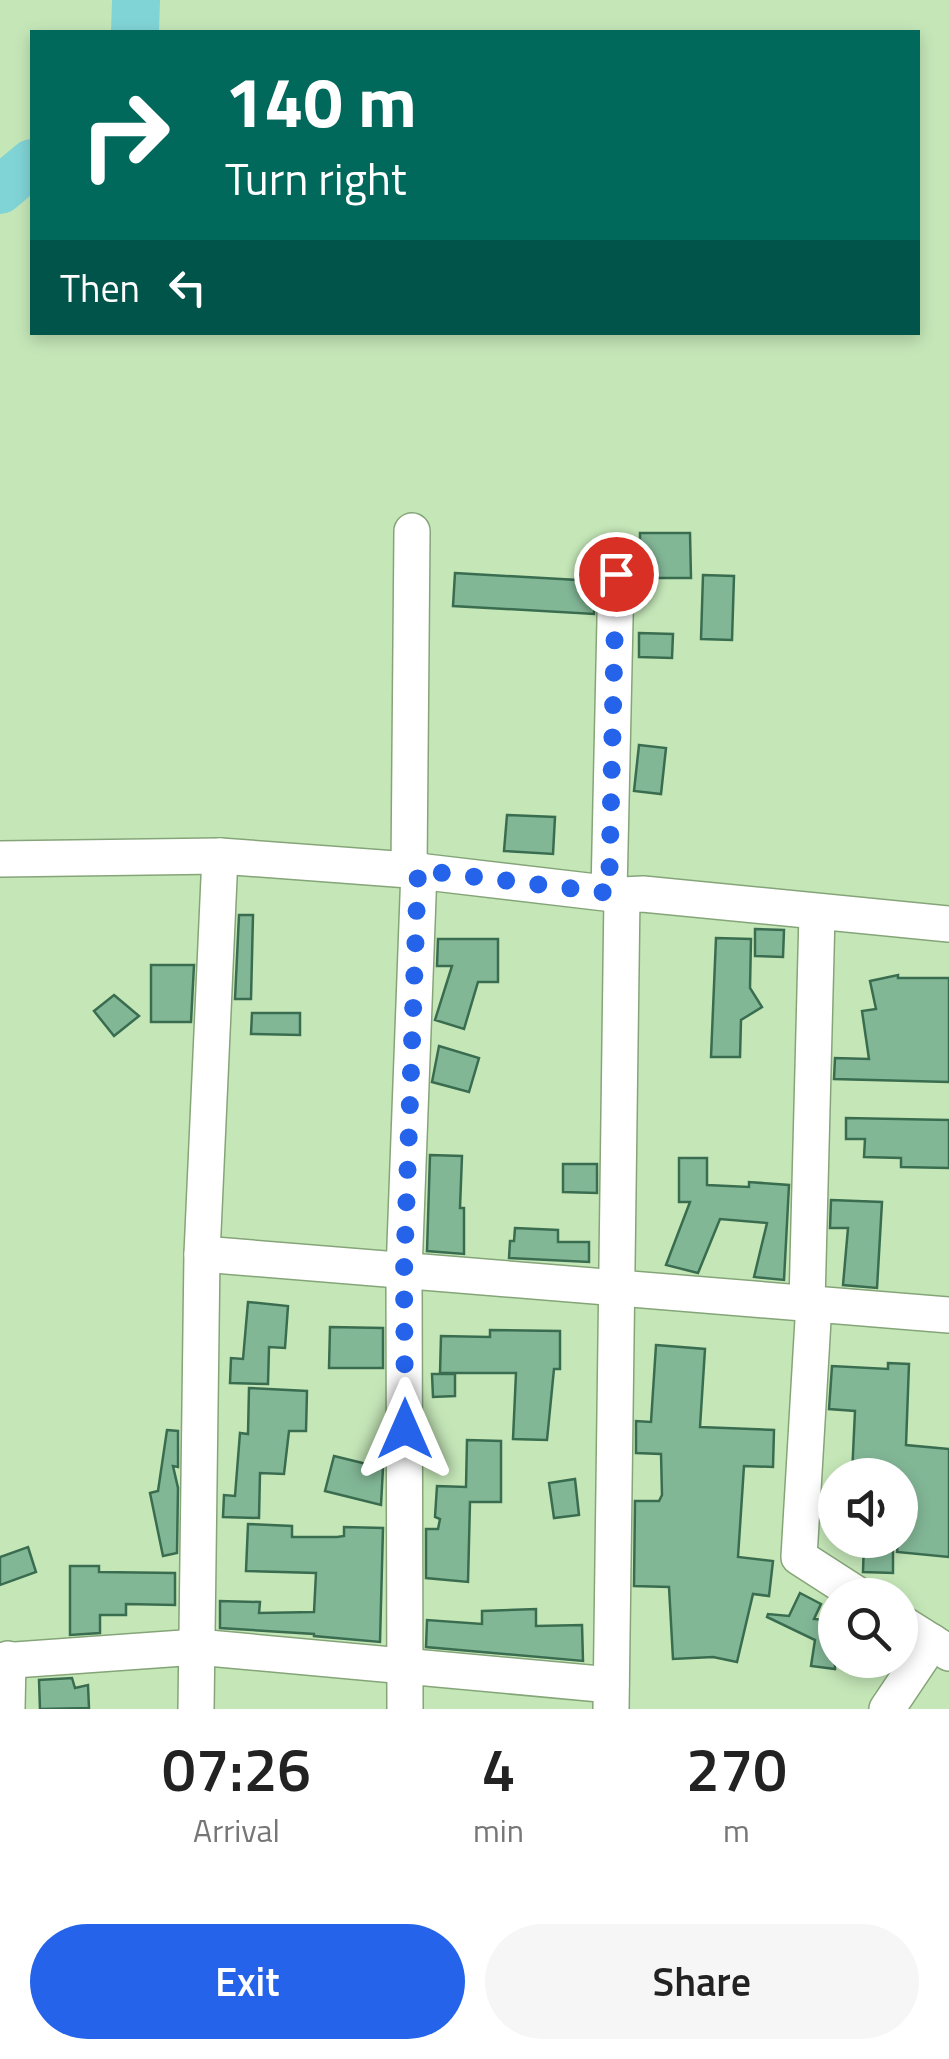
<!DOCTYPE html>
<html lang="en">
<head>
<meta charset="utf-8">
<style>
	:root { --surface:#fff; --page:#f6f6f6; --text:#222; --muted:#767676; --accent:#2563eb }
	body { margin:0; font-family:"Titillium Web",sans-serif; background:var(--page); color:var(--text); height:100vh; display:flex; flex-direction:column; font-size:38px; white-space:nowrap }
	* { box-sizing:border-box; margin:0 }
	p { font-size:32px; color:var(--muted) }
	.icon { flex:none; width:55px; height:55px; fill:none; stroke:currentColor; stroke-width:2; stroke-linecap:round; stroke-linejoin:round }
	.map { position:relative; height:1709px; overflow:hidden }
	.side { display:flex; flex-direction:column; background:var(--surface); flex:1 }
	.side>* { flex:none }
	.banner { position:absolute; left:30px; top:30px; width:890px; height:305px; border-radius:0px; box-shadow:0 5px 15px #0003; background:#00695c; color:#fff; overflow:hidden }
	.tools { position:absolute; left:818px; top:1458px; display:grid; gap:20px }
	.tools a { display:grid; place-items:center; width:100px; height:100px; border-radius:50%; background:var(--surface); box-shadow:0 5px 15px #0003; font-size:50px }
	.pin { position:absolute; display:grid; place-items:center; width:85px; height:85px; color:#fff; margin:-42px; border:5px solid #fff; border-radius:50%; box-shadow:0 2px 10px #0007 }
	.me { position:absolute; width:110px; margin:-55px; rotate:0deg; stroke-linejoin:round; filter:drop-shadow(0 0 8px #0008) }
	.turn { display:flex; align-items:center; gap:35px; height:210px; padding:0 30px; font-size:45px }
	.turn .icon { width:130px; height:130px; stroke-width:2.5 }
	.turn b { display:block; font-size:70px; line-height:85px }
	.then { display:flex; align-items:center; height:95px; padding:0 30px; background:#0003; gap:20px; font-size:38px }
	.eta { display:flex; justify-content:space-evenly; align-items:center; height:170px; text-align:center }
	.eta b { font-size:60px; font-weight:600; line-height:70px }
	.action { display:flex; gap:20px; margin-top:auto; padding:20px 30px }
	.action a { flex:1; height:115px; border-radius:60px; background:var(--accent); color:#fff; font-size:40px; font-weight:600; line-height:115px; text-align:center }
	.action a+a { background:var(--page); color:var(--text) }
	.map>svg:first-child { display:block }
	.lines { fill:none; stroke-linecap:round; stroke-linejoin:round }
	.river { stroke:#81d4d6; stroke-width:48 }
	.building { fill:#82b796; stroke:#3a6d50; stroke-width:2.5 }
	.minor-casing { stroke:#85a578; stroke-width:38 }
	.minor { stroke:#fff; stroke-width:35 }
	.route { stroke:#2563eb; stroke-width:18; stroke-dasharray:0 32.4 }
</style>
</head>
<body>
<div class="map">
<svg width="949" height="1709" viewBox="0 0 949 1709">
	<rect width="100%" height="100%" fill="#c5e7b8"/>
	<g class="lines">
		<!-- river -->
		<g class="river">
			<path d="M 135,32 L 136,0"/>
			<path d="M 0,190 L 32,163"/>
		</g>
	</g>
	<!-- building -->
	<g class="building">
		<path d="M 640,533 L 690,533 L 691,578 L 640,578 Z"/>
		<path d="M 455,573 L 595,581 L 594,614 L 453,606 Z"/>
		<path d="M 703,575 L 734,576 L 732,640 L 701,639 Z"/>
		<path d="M 639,633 L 673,634 L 672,658 L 639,657 Z"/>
		<path d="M 639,745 L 666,748 L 661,794 L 634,791 Z"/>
		<path d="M 507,815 L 555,817 L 553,854 L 504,851 Z"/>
		<path d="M 239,915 L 253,915 L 251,999 L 235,999 Z"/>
		<path d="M 755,929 L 784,930 L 783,957 L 755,956 Z"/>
		<path d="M 716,938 L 751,939 L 750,988 L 762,1007 L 741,1020 L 740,1057 L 711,1057 Z"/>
		<path d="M 438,939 L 498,939 L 498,982 L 478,982 L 464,1029 L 435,1020 L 452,966 L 437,966 Z"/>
		<path d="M 151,965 L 194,965 L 191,1022 L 151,1022 Z"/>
		<path d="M 898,975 L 898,978 L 949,978 L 949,1082 L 834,1079 L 835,1058 L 869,1059 L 862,1011 L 876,1009 L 870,981 Z"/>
		<path d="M 114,995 L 139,1016 L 114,1036 L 94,1011 Z"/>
		<path d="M 252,1013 L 300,1013 L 300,1035 L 251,1034 Z"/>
		<path d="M 439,1046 L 479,1058 L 469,1092 L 432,1082 Z"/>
		<path d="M 846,1118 L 949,1120 L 949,1168 L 901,1167 L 901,1158 L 864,1157 L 865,1139 L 846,1139 Z"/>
		<path d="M 430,1155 L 462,1156 L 460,1208 L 464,1208 L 464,1254 L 427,1251 Z"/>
		<path d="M 679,1158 L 707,1158 L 707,1185 L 749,1187 L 749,1182 L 789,1185 L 784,1280 L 754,1277 L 767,1223 L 720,1219 L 698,1273 L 666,1265 L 690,1202 L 679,1202 Z"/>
		<path d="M 563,1164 L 597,1164 L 597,1193 L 563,1192 Z"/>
		<path d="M 831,1200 L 882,1202 L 877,1288 L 843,1285 L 848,1228 L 830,1228 Z"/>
		<path d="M 515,1228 L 558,1230 L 558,1242 L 589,1242 L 589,1262 L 509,1258 L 510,1241 L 514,1241 Z"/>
		<path d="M 248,1302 L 288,1306 L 285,1348 L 269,1347 L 268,1384 L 230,1383 L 231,1358 L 243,1359 Z"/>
		<path d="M 330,1327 L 383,1328 L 383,1368 L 329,1368 Z"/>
		<path d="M 490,1330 L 560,1331 L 560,1369 L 554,1369 L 547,1440 L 513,1439 L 516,1373 L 440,1373 L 441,1336 L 490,1337 Z"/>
		<path d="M 656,1345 L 705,1349 L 700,1427 L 774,1430 L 773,1467 L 744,1466 L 738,1557 L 773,1561 L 769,1596 L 753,1594 L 737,1662 L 713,1657 L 673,1659 L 669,1587 L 634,1586 L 635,1501 L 659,1501 L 662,1495 L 661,1454 L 636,1453 L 636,1421 L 651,1422 Z"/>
		<path d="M 888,1363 L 909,1364 L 906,1445 L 949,1449 L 949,1557 L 897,1552 L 903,1500 L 900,1499 L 900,1475 L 852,1475 L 855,1411 L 829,1409 L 832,1366 L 888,1369 Z"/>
		<path d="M 432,1374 L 455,1374 L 455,1396 L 433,1397 Z"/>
		<path d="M 249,1388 L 307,1391 L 306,1431 L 289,1431 L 284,1474 L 260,1473 L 259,1518 L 223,1517 L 224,1495 L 235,1496 L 240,1433 L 248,1434 Z"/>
		<path d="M 167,1430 L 178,1431 L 178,1467 L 173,1466 L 178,1488 L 177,1553 L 163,1556 L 150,1493 L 158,1491 Z"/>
		<path d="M 467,1440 L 501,1441 L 501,1502 L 470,1502 L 468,1582 L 426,1578 L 426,1529 L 438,1529 L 440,1519 L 435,1517 L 437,1486 L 466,1487 Z"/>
		<path d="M 334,1456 L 383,1468 L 381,1505 L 325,1491 Z"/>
		<path d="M 575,1479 L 579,1515 L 554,1518 L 549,1483 Z"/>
		<path d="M 248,1524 L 292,1526 L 292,1537 L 337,1537 L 344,1536 L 344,1527 L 383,1528 L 380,1642 L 314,1636 L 314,1634 L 220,1628 L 220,1601 L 260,1602 L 259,1613 L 314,1612 L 316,1573 L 246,1571 Z"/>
		<path d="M 864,1540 L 893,1540 L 893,1573 L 863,1572 Z"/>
		<path d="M 28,1547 L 36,1572 L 0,1585 L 0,1557 Z"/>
		<path d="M 70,1566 L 99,1566 L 99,1572 L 175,1573 L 175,1605 L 126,1604 L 126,1615 L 100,1615 L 100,1633 L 70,1635 Z"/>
		<path d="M 800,1593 L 821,1604 L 814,1619 L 835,1621 L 835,1669 L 811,1666 L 815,1640 L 767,1617 L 768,1614 L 789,1616 Z"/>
		<path d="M 536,1609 L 536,1626 L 582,1625 L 583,1661 L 426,1647 L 427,1620 L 482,1624 L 482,1611 Z"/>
		<path d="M 72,1678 L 75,1688 L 88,1685 L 89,1708 L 40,1709 L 39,1680 Z"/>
	</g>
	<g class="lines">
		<!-- minor casing -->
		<g class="minor-casing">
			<g id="minor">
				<path d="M 0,859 L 220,856 L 409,870 L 622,895 L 643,894 L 949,924"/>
				<path d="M 409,870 L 412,531"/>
				<path d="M 609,893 L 616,574"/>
				<path d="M 202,1254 L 949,1315"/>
				<path d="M 807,1302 L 817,914"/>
				<path d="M 814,1303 L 799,1557 L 858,1595"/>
				<path d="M 900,1622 L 949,1653"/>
				<path d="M 0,1661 L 197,1647 L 611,1685"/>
				<path d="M 7,1709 L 8,1659"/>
				<path d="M 196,1709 L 202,1254 L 220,856"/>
				<path d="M 405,1709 L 404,1272 L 419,870"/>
				<path d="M 611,1709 L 622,895"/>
				<path d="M 887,1709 L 932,1642"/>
			</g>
		</g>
		<!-- minor -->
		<use href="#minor" class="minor"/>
	</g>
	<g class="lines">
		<!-- route -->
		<path class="route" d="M 405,1429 L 404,1272 L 418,870 L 609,893 L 616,574"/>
	</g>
</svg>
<div class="tools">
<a><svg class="icon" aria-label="sound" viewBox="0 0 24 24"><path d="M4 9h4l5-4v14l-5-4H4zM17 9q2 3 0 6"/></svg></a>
<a><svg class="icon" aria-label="search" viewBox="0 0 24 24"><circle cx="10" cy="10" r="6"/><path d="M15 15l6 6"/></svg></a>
</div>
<div class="pin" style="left:616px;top:574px;background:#d93025"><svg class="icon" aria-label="arrive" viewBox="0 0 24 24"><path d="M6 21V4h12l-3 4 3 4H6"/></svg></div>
<svg class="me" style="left:405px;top:1429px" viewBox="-20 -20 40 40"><path d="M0-17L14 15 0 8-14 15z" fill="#2563eb" stroke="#fff" stroke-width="4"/></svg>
<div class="banner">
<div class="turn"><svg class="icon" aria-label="right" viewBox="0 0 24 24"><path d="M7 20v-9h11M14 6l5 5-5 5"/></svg><div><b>140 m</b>Turn right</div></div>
<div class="then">Then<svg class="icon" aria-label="left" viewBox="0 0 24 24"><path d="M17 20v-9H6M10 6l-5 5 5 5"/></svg></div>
</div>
</div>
<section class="side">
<div class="eta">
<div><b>07:26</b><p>Arrival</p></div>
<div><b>4</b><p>min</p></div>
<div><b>270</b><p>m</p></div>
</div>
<div class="action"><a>Exit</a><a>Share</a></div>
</section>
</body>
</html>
